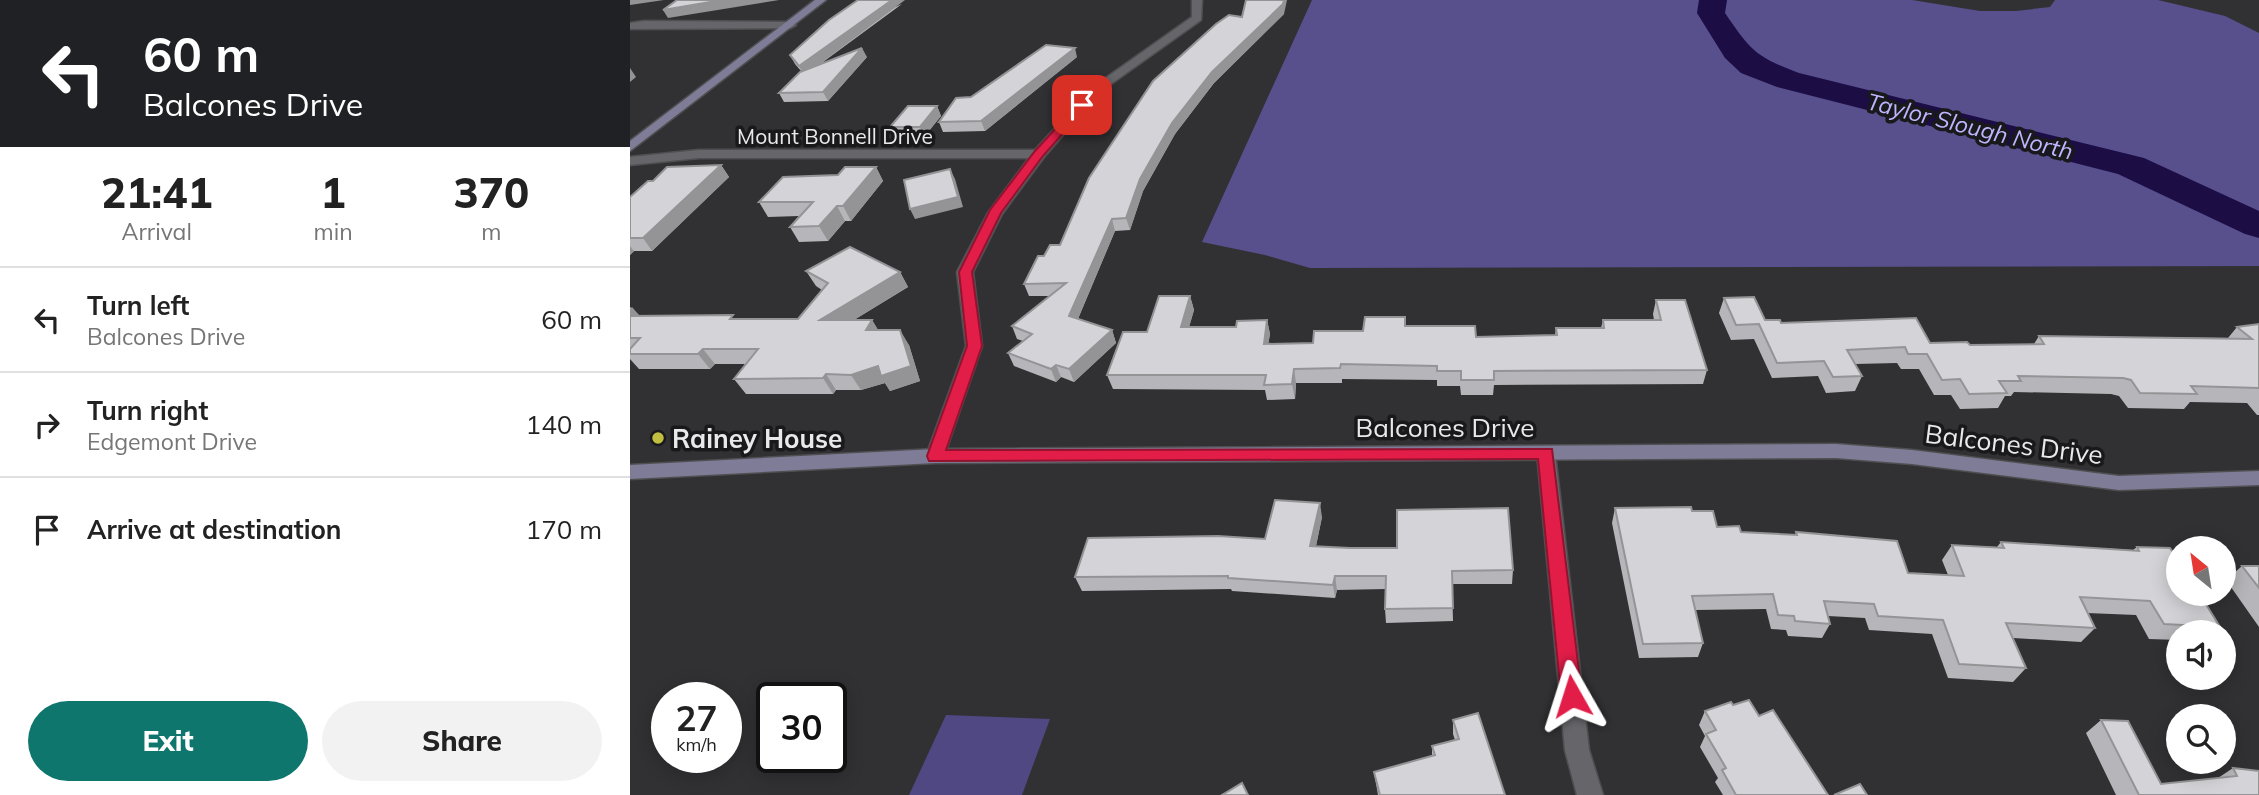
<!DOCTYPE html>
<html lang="en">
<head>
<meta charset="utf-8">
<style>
	:root { --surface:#fff; --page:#f2f2f2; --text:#222; --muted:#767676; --line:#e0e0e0; --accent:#0f766e }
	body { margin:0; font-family:Mulish,sans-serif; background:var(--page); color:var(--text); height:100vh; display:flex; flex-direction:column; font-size:26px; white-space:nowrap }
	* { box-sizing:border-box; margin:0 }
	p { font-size:23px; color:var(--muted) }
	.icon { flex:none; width:38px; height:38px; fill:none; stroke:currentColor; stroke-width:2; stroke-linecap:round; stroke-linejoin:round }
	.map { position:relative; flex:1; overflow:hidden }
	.sheet { display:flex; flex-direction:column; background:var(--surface); width:630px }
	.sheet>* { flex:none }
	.top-card { background:#202124; color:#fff; overflow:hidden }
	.needle { width:46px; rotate:330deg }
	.buttons { position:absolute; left:1536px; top:536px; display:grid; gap:14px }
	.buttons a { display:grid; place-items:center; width:70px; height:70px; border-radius:50%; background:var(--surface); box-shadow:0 4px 18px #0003; font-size:35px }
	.speed { position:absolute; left:21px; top:682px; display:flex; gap:14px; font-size:35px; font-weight:700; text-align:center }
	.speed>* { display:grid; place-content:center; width:91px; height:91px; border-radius:50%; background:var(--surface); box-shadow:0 4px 18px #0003; line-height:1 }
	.speed small { font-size:18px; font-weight:400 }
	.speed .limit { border:4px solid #111; border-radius:10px; background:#fff; color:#111 }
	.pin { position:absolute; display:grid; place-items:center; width:60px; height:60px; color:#fff; margin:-30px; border-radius:14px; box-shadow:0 4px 10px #0006 }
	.me { position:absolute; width:77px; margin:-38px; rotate:354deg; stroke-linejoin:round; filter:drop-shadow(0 0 5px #0008) }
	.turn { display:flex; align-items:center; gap:24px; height:147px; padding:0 28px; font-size:32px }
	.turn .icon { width:91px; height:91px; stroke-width:2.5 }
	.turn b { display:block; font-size:49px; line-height:60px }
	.eta { display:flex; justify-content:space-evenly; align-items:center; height:119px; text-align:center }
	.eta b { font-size:42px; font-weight:800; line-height:49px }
	.primary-button { display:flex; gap:14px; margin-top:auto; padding:14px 28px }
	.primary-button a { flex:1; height:80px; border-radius:42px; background:var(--accent); color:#fff; font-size:28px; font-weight:800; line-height:80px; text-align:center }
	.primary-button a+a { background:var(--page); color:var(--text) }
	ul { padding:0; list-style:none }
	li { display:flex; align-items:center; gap:21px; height:105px; padding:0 28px; border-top:2px solid var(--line) }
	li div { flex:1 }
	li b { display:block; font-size:26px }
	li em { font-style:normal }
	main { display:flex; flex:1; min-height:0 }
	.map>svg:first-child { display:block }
	.green { fill:#504882 }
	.forest { fill:#584f8d }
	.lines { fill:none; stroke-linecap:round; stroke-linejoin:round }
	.river { fill:#1c0d45; fill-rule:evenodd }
	.street-casing { stroke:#4f4f52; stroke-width:3 }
	.secondary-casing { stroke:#4f4f52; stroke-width:3 }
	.street { fill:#66666a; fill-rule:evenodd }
	.secondary { fill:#7e7c96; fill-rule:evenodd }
	.wall { fill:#b6b6ba }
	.shaded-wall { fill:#949497 }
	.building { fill:#d4d4d8; stroke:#949497; stroke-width:2 }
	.route { fill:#e11d48; stroke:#92132f; stroke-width:2 }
	.poi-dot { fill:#c0be41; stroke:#19191b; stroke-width:2.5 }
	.labels { text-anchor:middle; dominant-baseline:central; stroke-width:7; stroke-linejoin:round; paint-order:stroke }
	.far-street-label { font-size:21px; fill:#e9e8eb; stroke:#19191b }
	.far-water-label { font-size:23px; font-style:italic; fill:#bdb5fe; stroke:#19191b }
	.street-label { font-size:26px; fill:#e9e8eb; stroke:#19191b }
	.poi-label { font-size:26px; font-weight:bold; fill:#e9e8eb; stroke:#19191b; text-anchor:start }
</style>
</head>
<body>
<main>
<section class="sheet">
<div class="top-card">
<div class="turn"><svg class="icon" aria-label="left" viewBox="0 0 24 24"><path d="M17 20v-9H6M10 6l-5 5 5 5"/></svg><div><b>60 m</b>Balcones Drive</div></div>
</div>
<div class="eta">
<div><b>21:41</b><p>Arrival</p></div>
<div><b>1</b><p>min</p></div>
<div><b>370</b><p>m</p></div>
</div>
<ul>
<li><svg class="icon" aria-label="left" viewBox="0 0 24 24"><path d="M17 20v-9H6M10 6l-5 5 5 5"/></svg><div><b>Turn left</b><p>Balcones Drive</p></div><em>60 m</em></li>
<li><svg class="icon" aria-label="right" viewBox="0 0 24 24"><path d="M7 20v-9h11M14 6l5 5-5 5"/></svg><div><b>Turn right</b><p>Edgemont Drive</p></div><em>140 m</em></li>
<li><svg class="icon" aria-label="arrive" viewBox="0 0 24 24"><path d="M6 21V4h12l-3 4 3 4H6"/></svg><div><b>Arrive at destination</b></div><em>170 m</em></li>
</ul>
<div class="primary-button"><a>Exit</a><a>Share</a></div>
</section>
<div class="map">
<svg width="1629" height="795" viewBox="0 0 1629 795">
	<rect width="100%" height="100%" fill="#313134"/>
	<!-- green -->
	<path class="green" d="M 316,715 L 420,719 L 392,795 L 279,795 Z"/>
	<!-- forest -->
	<path class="forest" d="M 682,0 L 1282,0 L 1350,11 L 1386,11 L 1420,7 L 1425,0 L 1528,0 L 1595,16 L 1629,33 L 1629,266 L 680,268 L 635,255 L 572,242 Z"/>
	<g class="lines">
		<!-- river -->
		<path class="river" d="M 1069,0 L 1097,0 L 1095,13 C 1121,51 1126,57 1169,73 L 1514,158 L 1629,211 L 1629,238 L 1615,234 L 1488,174 L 1147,87 L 1111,73 L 1095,58 L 1067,13 Z"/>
		<!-- street casing -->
		<g class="street-casing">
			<g id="street">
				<path d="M 562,0 L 572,0 L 571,20 L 471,91 L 414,157 L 372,214 L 343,272 L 352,346 L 314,456 L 312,461 L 298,461 L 296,456 L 336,346 L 327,272 L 358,213 L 399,158 L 69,158 L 0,165 L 0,157 L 69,150 L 405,150 L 463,87 L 562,17 Z"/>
				<path d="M 14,21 L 161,22 L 166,25 L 161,28 L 0,29 L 0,23 Z"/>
				<path d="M 916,446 L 923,448 L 925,453 L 959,750 L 973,795 L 947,795 L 935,750 L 907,453 L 909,448 Z"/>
			</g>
		</g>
		<!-- secondary casing -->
		<g class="secondary-casing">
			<g id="secondary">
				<path d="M 185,0 L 196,0 L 0,151 L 0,141 Z"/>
				<path d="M 1206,444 L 1282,450 L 1489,476 L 1629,471 L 1629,485 L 1489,490 L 1282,464 L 1206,458 L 305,463 L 0,479 L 0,465 L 305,449 Z"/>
			</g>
		</g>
		<!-- street -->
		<use href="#street" class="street"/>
		<!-- secondary -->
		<use href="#secondary" class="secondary"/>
	</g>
	<!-- wall -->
	<g class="wall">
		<path d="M 272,4 L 189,65 L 237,57 L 198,101 L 154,102 L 149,93 L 171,71 L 165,64 L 160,55 Z"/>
		<path d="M 654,14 L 584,83 L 545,134 L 513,191 L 500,230 L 485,231 L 448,319 L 482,330 L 486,343 L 444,382 L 431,377 L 426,382 L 384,366 L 378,353 L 393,341 L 387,339 L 382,326 L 420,296 L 399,296 L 394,284 L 414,256 L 430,245 L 612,17 Z"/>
		<path d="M 447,57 L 355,131 L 313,132 L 309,122 L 341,97 Z"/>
		<path d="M 307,106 L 311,116 L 294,137 L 265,137 L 260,127 Z"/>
		<path d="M 91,165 L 99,177 L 22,251 L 4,251 L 0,255 L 0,197 L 23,181 Z"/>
		<path d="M 246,167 L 253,181 L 221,221 L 215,221 L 198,241 L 169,242 L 160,227 L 169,216 L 138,217 L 129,202 L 208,175 Z"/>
		<path d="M 176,271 L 270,272 L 278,287 L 224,320 L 242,320 L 248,330 L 279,345 L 290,381 L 260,391 L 255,383 L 231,390 L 206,390 L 203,394 L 116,394 L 104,379 L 115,364 L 85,364 L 80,369 L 9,369 L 0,359 L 0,307 L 10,316 L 106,319 L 168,319 L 192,290 L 186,286 Z"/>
		<path d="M 560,296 L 564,310 L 559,327 L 606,327 L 637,320 L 640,334 L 638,344 L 683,343 L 733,331 L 776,326 L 846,337 L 925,335 L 926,328 L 971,328 L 973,320 L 1024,320 L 1023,314 L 1026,300 L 1077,370 L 1073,384 L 864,385 L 863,395 L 831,395 L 830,386 L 807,386 L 807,380 L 712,379 L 712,383 L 666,383 L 665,399 L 637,400 L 635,390 L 483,389 L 477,375 Z"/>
		<path d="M 1094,298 L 1135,320 L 1300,343 L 1340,345 L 1404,344 L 1409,336 L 1598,338 L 1607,327 L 1629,324 L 1629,415 L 1627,415 L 1617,403 L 1560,402 L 1554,409 L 1498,408 L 1489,396 L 1481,394 L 1384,392 L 1381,396 L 1375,396 L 1368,408 L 1330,409 L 1321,395 L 1304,395 L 1289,369 L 1271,369 L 1267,363 L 1225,364 L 1232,376 L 1225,391 L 1196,393 L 1188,376 L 1142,378 L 1124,339 L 1101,340 L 1089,313 Z"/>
		<path d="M 985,508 L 1111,532 L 1165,535 L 1166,532 L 1278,573 L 1318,575 L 1312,560 L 1322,545 L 1367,547 L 1371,542 L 1503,550 L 1507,547 L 1590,627 L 1585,632 L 1549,632 L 1549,640 L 1519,639 L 1506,615 L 1457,613 L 1465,628 L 1451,642 L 1383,638 L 1396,668 L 1383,682 L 1318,678 L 1302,634 L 1239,630 L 1235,618 L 1198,616 L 1200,624 L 1192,638 L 1158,636 L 1156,630 L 1141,629 L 1136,609 L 1065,610 L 1073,643 L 1068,657 L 1009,658 L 982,523 Z"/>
		<path d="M 692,517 L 686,546 L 883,570 L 882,584 L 822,584 L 823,621 L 756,623 L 755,609 L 756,589 L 707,590 L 705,598 L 602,591 L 601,589 L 452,591 L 445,577 L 635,539 Z"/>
		<path d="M 1612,566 L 1629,566 L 1629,627 L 1596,580 Z"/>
		<path d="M 1103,705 L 1129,716 L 1198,795 L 1093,795 L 1085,782 L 1088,778 L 1070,747 L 1075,736 L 1069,725 L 1075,711 Z"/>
		<path d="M 823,720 L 875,795 L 748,795 L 744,772 L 802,756 L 802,746 L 825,740 L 823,734 Z"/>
		<path d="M 1471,720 L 1531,784 L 1588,778 L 1603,768 L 1629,795 L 1486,795 L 1456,733 Z"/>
	</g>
	<!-- shaded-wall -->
	<g class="shaded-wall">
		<path d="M 0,0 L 34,0 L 0,5 Z"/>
		<path d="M 92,0 L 149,0 L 38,18 L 33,10 Z"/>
		<path d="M 262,0 L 275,0 L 174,76 L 169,66 Z"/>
		<path d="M 654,0 L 657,0 L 654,14 L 584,83 L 545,134 L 513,191 L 500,230 L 496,218 L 510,179 L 542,123 L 582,72 Z"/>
		<path d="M 232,48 L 237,57 L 198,101 L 193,92 Z"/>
		<path d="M 445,48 L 447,57 L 355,131 L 351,121 Z"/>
		<path d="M 0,68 L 6,77 L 0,82 Z"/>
		<path d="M 307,106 L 311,116 L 294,137 L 290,127 Z"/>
		<path d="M 91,165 L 99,177 L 22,251 L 13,238 Z"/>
		<path d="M 246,167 L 253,181 L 221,221 L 213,206 Z"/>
		<path d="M 320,169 L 325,179 L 333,207 L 285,219 L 280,209 Z"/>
		<path d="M 207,206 L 215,221 L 198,241 L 189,226 Z"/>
		<path d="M 482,219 L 485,231 L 444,328 L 439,316 Z"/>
		<path d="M 0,246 L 4,251 L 0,255 Z"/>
		<path d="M 270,272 L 278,287 L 199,335 L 190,320 Z"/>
		<path d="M 560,296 L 564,310 L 555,341 L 551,327 Z"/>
		<path d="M 2,307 L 15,322 L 0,323 L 0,309 Z"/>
		<path d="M 242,320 L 251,335 L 236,330 Z"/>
		<path d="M 637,320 L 640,334 L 636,359 L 634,344 Z"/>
		<path d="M 270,330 L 279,345 L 290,381 L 260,391 L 255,383 L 231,390 L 221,375 L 248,366 Z"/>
		<path d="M 482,330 L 486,343 L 444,382 L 439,369 Z"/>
		<path d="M 73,349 L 85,364 L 80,369 L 68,354 Z"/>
		<path d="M 426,365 L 431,377 L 426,382 L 421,369 Z"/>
		<path d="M 664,369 L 666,383 L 665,399 L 662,384 Z"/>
		<path d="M 196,374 L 206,390 L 203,394 L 193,378 Z"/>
		<path d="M 690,503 L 692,517 L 683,560 L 680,546 Z"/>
		<path d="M 705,576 L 707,590 L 705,598 L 703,585 Z"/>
	</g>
	<!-- building -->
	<g class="building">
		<path d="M 47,0 L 92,0 L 33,10 Z"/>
		<path d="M 228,0 L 262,0 L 169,66 L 160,55 L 199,20 Z"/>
		<path d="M 616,0 L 654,0 L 653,4 L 582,72 L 542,123 L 510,179 L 496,218 L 482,219 L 439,316 L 482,330 L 439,369 L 426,365 L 421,369 L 378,353 L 402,334 L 382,326 L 436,283 L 394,284 L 408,256 L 414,256 L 420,245 L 430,245 L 459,178 L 523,81 L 586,24 L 599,15 L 612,17 Z"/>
		<path d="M 416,45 L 445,48 L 351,121 L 309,122 L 326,98 L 341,97 Z"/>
		<path d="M 232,48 L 193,92 L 149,93 L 170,72 Z"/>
		<path d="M 278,106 L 307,106 L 290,127 L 260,127 Z"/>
		<path d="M 91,165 L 13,238 L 0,238 L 0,197 L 18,181 L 23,181 L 37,167 Z"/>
		<path d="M 215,167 L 246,167 L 213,206 L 207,206 L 189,226 L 160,227 L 183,202 L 129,202 L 153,177 L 208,175 Z"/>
		<path d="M 320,169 L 328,197 L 280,209 L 274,180 Z"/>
		<path d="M 220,247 L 270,272 L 190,320 L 242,320 L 236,330 L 270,330 L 281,366 L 251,376 L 248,366 L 221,375 L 196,374 L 193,378 L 104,379 L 128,349 L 73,349 L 68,354 L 0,354 L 0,349 L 10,338 L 0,338 L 0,316 L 103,315 L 100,319 L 168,319 L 198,283 L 176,271 Z"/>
		<path d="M 529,296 L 560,296 L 551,327 L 606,327 L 607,321 L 637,320 L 634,344 L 683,343 L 684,331 L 733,331 L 735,317 L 775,317 L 775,326 L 845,326 L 846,337 L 927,335 L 926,328 L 974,328 L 973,320 L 1031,320 L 1026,300 L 1055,300 L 1077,370 L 864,371 L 864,380 L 831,380 L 831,371 L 807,371 L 807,366 L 711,364 L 710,368 L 664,369 L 662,384 L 634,385 L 636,375 L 477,375 L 493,332 L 517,332 Z"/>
		<path d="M 1124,297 L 1135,320 L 1150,320 L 1151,323 L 1286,318 L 1300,343 L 1337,342 L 1340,345 L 1414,344 L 1409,336 L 1622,339 L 1607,327 L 1629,324 L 1629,388 L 1561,386 L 1567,394 L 1510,393 L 1501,380 L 1493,378 L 1388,376 L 1391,381 L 1369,381 L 1377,393 L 1339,394 L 1330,379 L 1312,380 L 1297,354 L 1278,354 L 1275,347 L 1217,350 L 1232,376 L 1203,377 L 1194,361 L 1147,363 L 1129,324 L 1106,325 L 1094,298 Z"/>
		<path d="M 645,500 L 690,503 L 680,546 L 720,548 L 767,548 L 767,510 L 878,508 L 883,570 L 822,571 L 823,608 L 755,609 L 756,576 L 705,576 L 703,585 L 598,578 L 598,576 L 445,577 L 458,538 L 588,536 L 635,539 Z"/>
		<path d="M 1061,507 L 1062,511 L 1083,511 L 1087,527 L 1109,526 L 1111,532 L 1167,535 L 1166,532 L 1267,541 L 1278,573 L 1334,576 L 1322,545 L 1374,548 L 1371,542 L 1509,551 L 1507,547 L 1540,548 L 1549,561 L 1549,593 L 1569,593 L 1590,627 L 1534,624 L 1520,601 L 1450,597 L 1465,628 L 1376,623 L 1396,668 L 1329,664 L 1313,620 L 1248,616 L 1244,604 L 1194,601 L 1200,624 L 1165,621 L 1164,616 L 1148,615 L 1143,594 L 1062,596 L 1073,643 L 1013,644 L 985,508 Z"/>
		<path d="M 1612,566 L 1629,566 L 1629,588 Z"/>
		<path d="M 1119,700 L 1129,716 L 1143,710 L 1198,795 L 1106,795 L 1092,770 L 1096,768 L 1076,734 L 1086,730 L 1075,711 L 1101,702 L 1103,705 Z"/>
		<path d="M 848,713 L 875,795 L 750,795 L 744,772 L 805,755 L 802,746 L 829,739 L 823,720 Z"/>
		<path d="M 1471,720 L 1498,721 L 1531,784 L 1607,776 L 1603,768 L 1629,771 L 1629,795 L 1509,795 Z"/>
		<path d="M 612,783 L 618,795 L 592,795 Z"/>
		<path d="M 1230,784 L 1237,795 L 1204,795 Z"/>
	</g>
	<!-- route -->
	<path class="route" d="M 449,103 L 458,105 L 413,156 L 371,213 L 342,272 L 352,346 L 316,450 L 922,449 L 952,696 L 949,703 L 942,706 L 934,703 L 931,696 L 908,459 L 299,461 L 297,456 L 337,346 L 329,272 L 360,210 L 405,151 Z"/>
	<!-- markers -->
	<circle class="poi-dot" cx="28" cy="438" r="7"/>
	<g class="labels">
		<!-- far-street labels -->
		<g class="far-street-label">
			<text x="205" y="136">Mount Bonnell Drive</text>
		</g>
		<!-- far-water labels -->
		<g class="far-water-label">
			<text transform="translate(1340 126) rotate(14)">Taylor Slough North</text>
		</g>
		<!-- street labels -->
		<g class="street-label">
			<text x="815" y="427">Balcones Drive</text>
			<text transform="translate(1384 444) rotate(7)">Balcones Drive</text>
		</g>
		<!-- poi labels -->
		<g class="poi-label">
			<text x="42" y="438">Rainey House</text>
		</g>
	</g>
</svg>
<div class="buttons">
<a><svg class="needle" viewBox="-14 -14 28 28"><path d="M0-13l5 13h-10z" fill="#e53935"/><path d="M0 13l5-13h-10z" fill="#767676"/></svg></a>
<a><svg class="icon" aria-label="sound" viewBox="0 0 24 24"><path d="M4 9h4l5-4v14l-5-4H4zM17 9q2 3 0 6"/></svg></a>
<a><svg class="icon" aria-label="search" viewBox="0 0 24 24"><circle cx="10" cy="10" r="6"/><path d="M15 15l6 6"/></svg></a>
</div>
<div class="speed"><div>27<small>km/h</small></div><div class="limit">30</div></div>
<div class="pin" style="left:452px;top:105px;background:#d93025"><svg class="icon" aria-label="arrive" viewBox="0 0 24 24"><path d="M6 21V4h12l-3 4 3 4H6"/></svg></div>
<svg class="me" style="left:942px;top:696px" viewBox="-20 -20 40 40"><path d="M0-17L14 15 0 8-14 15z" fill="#e11d48" stroke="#fff" stroke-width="4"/></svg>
</div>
</main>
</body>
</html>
